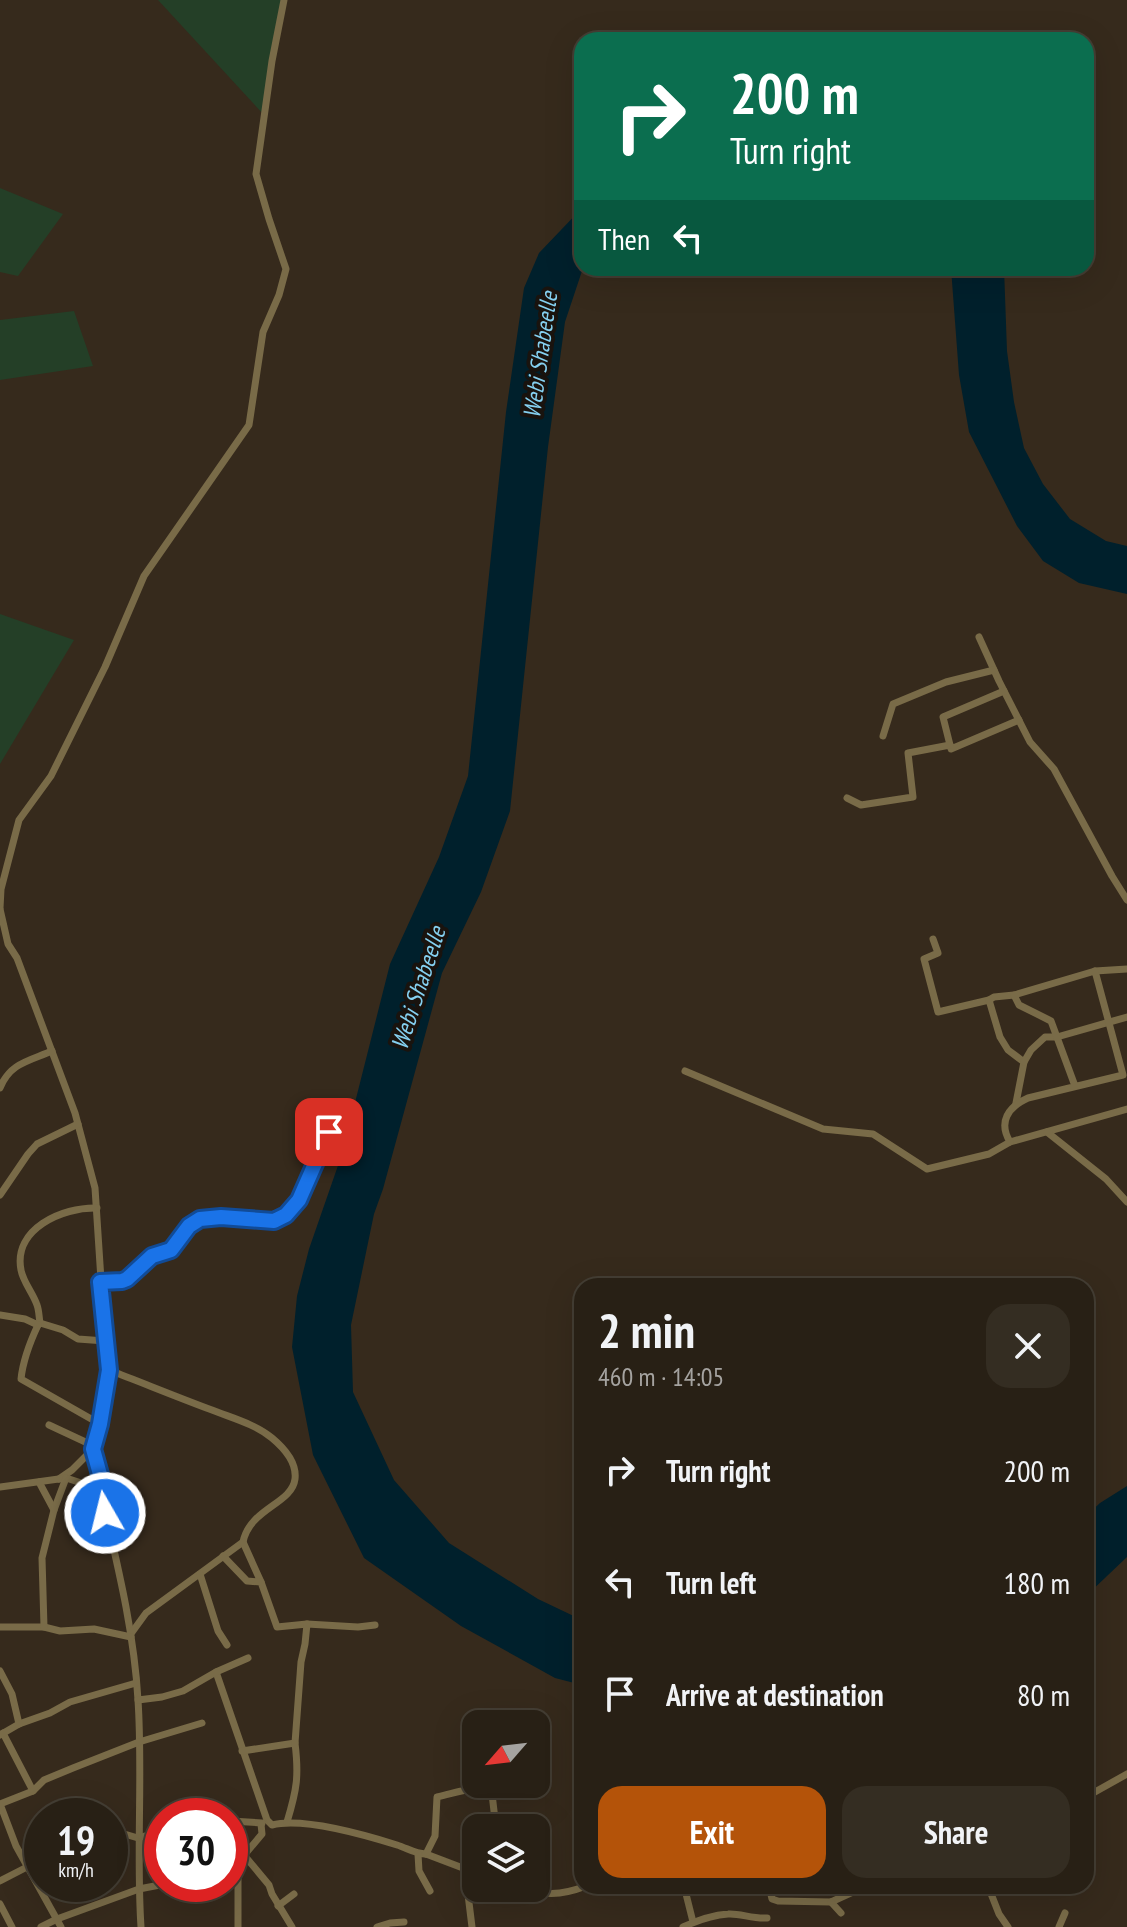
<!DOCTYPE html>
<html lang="en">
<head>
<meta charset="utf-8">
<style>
	:root { --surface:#282015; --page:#342d22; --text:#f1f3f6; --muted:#a5a3a0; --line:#443e34; --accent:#b45309 }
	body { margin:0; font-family:"PT Sans Narrow",sans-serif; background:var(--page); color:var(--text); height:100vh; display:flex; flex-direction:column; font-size:30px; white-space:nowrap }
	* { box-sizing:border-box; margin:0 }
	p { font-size:26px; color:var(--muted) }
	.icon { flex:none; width:44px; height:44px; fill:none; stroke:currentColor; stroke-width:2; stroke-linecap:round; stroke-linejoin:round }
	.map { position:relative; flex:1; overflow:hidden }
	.drawer { position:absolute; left:574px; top:1278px; width:520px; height:616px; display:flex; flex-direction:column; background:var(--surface); border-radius:24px; box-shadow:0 8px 32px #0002,0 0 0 2px var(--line) }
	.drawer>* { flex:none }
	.guide { position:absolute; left:574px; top:32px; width:520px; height:244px; border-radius:24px; box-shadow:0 8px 32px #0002,0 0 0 2px var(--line); background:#0b6e4f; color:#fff; overflow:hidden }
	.needle { width:52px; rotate:242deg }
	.buttons { position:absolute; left:462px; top:1710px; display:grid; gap:16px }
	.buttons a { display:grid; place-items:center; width:88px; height:88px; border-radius:16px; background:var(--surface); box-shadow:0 8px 32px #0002,0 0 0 2px var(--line); font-size:40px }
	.speed { position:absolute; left:24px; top:1798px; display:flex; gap:16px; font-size:40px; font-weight:700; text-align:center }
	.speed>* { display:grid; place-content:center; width:104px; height:104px; border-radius:50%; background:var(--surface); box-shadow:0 8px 32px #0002,0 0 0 2px var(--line); line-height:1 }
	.speed small { font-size:20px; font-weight:400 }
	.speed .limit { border:12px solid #d22; background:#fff; color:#111 }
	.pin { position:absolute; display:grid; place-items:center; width:68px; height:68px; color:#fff; margin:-34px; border-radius:16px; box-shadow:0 4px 12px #0006 }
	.me { position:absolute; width:88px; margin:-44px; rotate:352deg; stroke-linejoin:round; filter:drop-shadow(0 0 6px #0008) }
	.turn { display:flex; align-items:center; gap:28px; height:168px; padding:0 24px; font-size:36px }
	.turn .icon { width:104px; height:104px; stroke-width:2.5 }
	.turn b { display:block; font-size:56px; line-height:68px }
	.then { display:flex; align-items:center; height:76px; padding:0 24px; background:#0003; gap:16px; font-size:30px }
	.round { display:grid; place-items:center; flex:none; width:84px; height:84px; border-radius:24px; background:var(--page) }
	.headline { display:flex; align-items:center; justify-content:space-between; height:136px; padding:0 24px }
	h1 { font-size:48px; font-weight:700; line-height:60px }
	.button { display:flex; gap:16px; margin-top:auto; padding:16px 24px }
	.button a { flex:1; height:92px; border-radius:24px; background:var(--accent); color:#fff; font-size:32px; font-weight:700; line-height:92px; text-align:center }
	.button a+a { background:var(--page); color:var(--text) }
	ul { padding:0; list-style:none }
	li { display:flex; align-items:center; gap:24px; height:112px; padding:0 24px }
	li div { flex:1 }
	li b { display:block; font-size:30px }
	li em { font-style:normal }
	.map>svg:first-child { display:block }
	.green { fill:#243f27 }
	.water { fill:#00202c }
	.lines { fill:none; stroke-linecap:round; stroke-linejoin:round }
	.street { stroke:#796b48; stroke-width:7 }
	.route-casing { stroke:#114b97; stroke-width:20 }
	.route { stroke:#1a73e8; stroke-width:14 }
	.labels { text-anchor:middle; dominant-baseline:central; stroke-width:8; stroke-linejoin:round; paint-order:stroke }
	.water-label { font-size:24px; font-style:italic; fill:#85d0f0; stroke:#19130e }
</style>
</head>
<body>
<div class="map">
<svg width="1127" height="1927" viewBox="0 0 1127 1927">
	<rect width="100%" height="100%" fill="#362a1c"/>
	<!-- green -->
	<g class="green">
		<path d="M 158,0 L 284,0 L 264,115 Z"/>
		<path d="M 0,188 L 63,214 L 18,276 L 0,272 Z"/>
		<path d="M 74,311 L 93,366 L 0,380 L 0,320 Z"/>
		<path d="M 0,614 L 74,640 L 0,764 Z"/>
	</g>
	<!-- water -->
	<g class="water">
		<path d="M 582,208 L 583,268 L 565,322 L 548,447 L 510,811 L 481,892 L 442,973 L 383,1189 L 374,1214 L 351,1325 L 353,1392 L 394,1480 L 449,1543 L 538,1599 L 582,1620 L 582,1685 L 555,1678 L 461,1626 L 364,1558 L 313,1455 L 292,1347 L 297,1296 L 309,1249 L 342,1154 L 390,964 L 439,857 L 468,776 L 506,412 L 524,288 L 539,253 Z"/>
		<path d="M 951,268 L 1004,268 L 1007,351 L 1014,402 L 1024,448 L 1043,484 L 1070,519 L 1106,541 L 1127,546 L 1127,594 L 1079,583 L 1043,561 L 1017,526 L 969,432 L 959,375 Z"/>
		<path d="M 1127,1486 L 1127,1557 L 1086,1596 L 1086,1516 L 1100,1503 Z"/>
	</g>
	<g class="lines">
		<!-- street -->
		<g class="street">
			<path d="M 979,637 L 999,681 L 1030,742 L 1054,769 L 1112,876 L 1127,900"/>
			<path d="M 1004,691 L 943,717 L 951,749 L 1019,720"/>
			<path d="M 883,736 L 893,704 L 946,682 L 994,670"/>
			<path d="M 847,798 L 861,805 L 913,797 L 908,753 L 950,745"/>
			<path d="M 0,908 L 1,889 L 19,820 L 51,776 L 105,667 L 144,576 L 249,425 L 263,332 L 279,295 L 286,269 L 269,219 L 256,174 L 272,61 L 284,0"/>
			<path d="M 0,909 L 8,944 L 17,958 L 75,1113 L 95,1188 L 105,1341 L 109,1370 L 100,1424 L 93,1449 L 101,1478 L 100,1489 C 116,1559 134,1629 138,1700 C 143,1776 136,1851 141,1927"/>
			<path d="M 933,939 L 938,953 L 924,959 L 938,1012 L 989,1000"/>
			<path d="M 1095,971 L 1127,969"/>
			<path d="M 1014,995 L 994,997 L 989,1000 L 1000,1037 L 1008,1050 L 1024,1062 L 1016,1103"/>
			<path d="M 1024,1062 L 1031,1050 L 1045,1037 L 1057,1037 L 1127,1017"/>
			<path d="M 685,1071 L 823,1129 L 873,1134 L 927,1169 L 989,1154 L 1010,1142 L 1127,1109"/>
			<path d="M 0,1088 C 10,1063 29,1061 52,1051"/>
			<path d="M 1047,1132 L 1106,1179 L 1127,1202"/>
			<path d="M 1010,1142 C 998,1122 1008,1107 1028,1098 L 1123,1075 L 1095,971 L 1014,995 L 1019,1005 L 1051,1021 L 1075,1086"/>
			<path d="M 0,1195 L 28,1154 L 37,1144 L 78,1124"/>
			<path d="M 100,1282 L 122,1281 L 127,1279 L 152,1256 L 171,1250 L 189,1226 L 200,1219 L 221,1217 L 274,1221 L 286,1215 L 299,1200 L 329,1132"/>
			<path d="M 0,1315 L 25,1319 L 38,1325 L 40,1323 L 63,1330 L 78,1339 L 105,1341"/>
			<path d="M 40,1323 C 39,1317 39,1310 37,1305 C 33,1293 23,1282 21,1270 C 13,1229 62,1207 97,1208"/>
			<path d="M 38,1325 C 30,1342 23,1360 21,1379 L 100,1424"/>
			<path d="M 109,1370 C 143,1383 177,1397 212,1410 C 232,1418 255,1424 272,1438 C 284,1448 297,1462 295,1479 C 292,1504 250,1508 243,1542 L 146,1613 L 130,1635"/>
			<path d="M 49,1425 L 94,1446"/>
			<path d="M 59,1479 L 72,1470 L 93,1449"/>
			<path d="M 39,1482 L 54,1510"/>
			<path d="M 0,1487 L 66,1478 L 100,1489"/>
			<path d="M 243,1542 L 261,1582"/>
			<path d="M 223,1556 L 247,1581 L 261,1582 L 277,1627 L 307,1624 L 358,1627 L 375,1625"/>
			<path d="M 200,1574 L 218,1631 L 227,1645"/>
			<path d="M 0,1627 L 44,1627 L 60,1631 L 94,1629 L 131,1637"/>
			<path d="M 44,1627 L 42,1558 L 54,1510 L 66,1478"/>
			<path d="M 0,1671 L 12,1694 L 19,1724"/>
			<path d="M 216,1672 L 267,1820 L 272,1825 C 304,1817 365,1835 397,1845 C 407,1848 415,1854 426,1854 L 476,1873"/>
			<path d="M 138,1700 L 162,1697 L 183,1691 L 216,1672 L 248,1658"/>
			<path d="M 3,1733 L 33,1791"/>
			<path d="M 0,1735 L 19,1724 L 50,1713 L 70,1702 L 136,1683"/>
			<path d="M 242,1751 L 295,1743 L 301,1662 L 305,1644 L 307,1624"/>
			<path d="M 1086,1797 L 1127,1774"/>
			<path d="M 220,1816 L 221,1807"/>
			<path d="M 231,1821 L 262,1823"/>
			<path d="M 231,1822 L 233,1849 L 238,1864 L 238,1927"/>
			<path d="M 287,1822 C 297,1789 299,1776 295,1743"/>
			<path d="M 110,1835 L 121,1833 L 138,1838 L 162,1831"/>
			<path d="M 418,1854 L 419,1871 L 430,1891"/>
			<path d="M 426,1854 L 435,1836 L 437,1797 C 457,1793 473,1784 492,1794 L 496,1828"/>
			<path d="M 244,1855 L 269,1885 L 272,1894 L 292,1927"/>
			<path d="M 241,1859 L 262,1834 L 261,1824"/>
			<path d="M 465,1870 L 472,1927"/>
			<path d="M 0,1881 L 29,1866 L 42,1856"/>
			<path d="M 684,1886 L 693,1922"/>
			<path d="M 769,1886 L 772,1899 L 778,1901 L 831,1902 L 866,1886"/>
			<path d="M 988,1886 L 999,1914 L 1008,1927"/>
			<path d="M 515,1888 C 544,1894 558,1897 586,1886"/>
			<path d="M 831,1902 L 841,1913"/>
			<path d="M 0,1904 L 12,1927"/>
			<path d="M 278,1906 L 294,1894"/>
			<path d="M 41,1927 L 57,1919 L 139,1889 L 165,1884"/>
			<path d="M 61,1927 L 16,1846 L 0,1804 L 33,1791 L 44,1780 L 73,1768 L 139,1742 L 202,1723"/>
			<path d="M 377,1927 L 390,1923 L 404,1922"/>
			<path d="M 683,1927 C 696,1921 713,1915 728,1914 C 739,1913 753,1919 767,1918"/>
			<path d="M 1059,1927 L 1065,1913"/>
		</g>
	</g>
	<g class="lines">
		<!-- route casing -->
		<g class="route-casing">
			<path id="route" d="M 105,1513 L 100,1489 L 101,1478 L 93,1449 L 100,1424 L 109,1370 L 100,1282 L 122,1281 L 127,1279 L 152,1256 L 171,1250 L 189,1226 L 200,1219 L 221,1217 L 274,1221 L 286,1215 L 299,1200 L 329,1132"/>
		</g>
		<!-- route -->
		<use href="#route" class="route"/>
	</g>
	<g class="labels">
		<!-- water labels -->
		<g class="water-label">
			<text transform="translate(540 355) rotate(-82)">Webi Shabeelle</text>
			<text transform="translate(418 988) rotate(-72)">Webi Shabeelle</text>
		</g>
	</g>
</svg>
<div class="buttons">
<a><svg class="needle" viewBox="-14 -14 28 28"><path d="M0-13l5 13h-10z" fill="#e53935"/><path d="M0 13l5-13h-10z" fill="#a5a3a0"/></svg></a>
<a><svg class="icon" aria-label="layers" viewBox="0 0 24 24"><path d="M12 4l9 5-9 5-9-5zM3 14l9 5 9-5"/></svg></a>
</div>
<div class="speed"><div>19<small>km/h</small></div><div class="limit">30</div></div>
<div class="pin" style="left:329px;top:1132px;background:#d93025"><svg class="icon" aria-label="arrive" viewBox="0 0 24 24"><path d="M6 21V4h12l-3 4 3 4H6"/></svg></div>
<svg class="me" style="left:105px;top:1513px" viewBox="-20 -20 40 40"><circle r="17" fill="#1a73e8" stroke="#fff" stroke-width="3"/><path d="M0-11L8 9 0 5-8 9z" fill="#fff"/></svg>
<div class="guide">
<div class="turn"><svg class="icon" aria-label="right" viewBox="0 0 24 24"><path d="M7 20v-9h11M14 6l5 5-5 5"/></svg><div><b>200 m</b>Turn right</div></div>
<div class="then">Then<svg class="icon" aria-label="left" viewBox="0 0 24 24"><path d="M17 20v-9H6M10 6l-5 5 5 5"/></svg></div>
</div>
<section class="drawer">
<div class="headline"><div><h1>2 min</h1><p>460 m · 14:05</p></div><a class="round"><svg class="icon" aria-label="close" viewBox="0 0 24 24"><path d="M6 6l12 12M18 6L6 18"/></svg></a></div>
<ul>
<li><svg class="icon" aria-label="right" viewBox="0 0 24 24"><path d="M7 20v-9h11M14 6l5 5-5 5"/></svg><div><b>Turn right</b></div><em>200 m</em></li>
<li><svg class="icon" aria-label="left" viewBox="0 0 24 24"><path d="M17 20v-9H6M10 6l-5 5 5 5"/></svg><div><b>Turn left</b></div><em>180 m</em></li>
<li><svg class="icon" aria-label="arrive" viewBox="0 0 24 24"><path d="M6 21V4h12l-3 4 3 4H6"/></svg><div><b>Arrive at destination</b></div><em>80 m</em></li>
</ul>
<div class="button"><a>Exit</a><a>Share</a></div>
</section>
</div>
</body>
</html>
